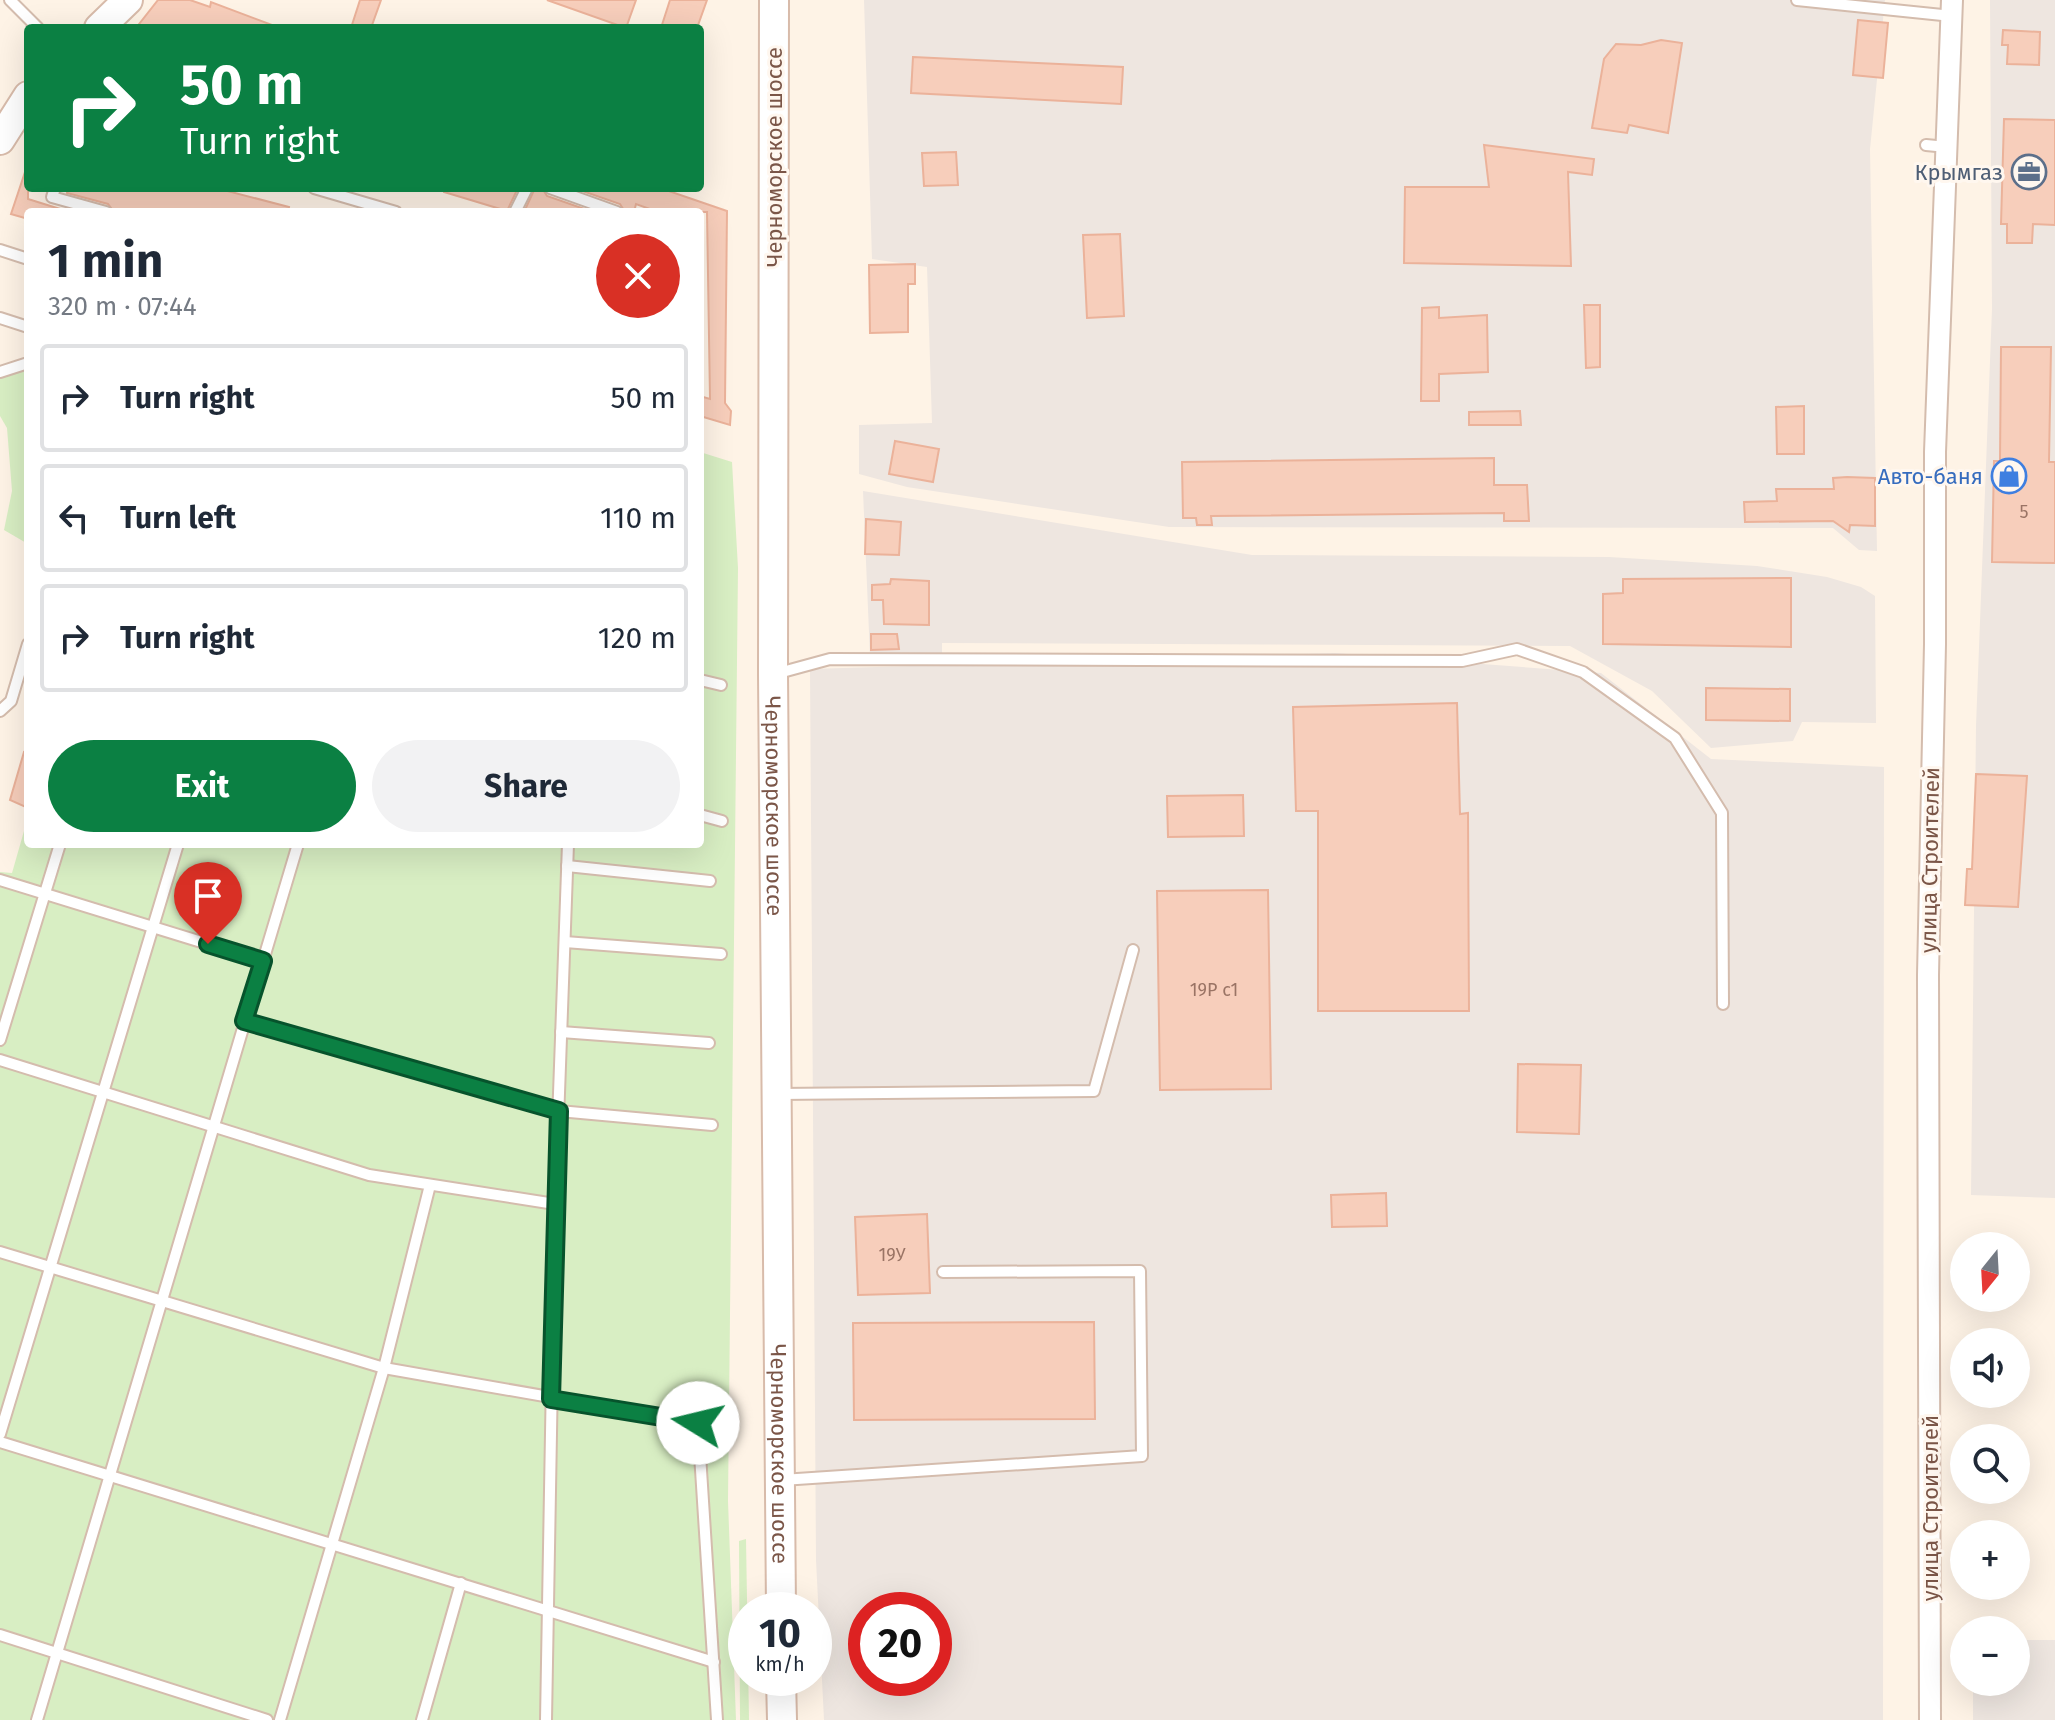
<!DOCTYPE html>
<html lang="en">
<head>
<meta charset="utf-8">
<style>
	:root { --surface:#fff; --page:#f2f2f3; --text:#1f2937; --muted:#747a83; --line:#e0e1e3; --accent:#0b8043 }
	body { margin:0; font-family:"Fira Sans",sans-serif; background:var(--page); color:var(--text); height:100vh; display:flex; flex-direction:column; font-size:30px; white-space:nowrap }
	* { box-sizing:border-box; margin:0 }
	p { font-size:26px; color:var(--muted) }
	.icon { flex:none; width:44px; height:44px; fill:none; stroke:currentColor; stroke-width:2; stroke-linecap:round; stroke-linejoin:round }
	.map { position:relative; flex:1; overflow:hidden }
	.drawer { position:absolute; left:24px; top:208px; width:680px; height:640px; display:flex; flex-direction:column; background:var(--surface); border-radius:8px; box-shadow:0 8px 32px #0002 }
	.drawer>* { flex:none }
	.hud { position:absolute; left:24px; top:24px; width:680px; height:168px; border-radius:8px; box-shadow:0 8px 32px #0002; background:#0b8043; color:#fff; overflow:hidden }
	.needle { width:52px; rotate:198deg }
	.controls { position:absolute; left:1950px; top:1232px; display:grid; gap:16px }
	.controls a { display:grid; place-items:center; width:80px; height:80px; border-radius:50%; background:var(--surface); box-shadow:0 8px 32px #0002; font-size:40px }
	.speed { position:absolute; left:728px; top:1592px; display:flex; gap:16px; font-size:40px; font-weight:700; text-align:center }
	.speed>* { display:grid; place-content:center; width:104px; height:104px; border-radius:50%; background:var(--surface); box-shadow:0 8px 32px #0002; line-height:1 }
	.speed small { font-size:20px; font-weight:400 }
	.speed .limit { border:12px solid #d22; background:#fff; color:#111 }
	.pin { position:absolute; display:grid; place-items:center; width:68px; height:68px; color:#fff; margin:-82px -34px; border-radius:50% 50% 50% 0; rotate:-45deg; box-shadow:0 0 8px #0007 }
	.pin .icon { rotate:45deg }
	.me { position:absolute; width:88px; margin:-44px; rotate:279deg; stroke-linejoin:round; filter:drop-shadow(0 0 6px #0008) }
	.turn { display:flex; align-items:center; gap:28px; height:168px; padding:0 24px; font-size:36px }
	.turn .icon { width:104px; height:104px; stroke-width:2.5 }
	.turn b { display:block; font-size:56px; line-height:68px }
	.round { display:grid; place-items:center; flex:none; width:84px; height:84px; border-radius:42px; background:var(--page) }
	.summary { display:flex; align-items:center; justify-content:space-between; height:136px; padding:0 24px }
	h1 { font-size:48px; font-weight:700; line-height:60px }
	.button { display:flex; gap:16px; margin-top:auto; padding:16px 24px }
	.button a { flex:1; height:92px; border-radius:48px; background:var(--accent); color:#fff; font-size:32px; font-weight:700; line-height:92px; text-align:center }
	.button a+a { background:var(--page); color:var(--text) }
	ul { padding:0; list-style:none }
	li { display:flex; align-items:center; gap:24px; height:108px; margin:0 16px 12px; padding:0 8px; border:4px solid var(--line); border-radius:8px }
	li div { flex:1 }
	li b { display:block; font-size:30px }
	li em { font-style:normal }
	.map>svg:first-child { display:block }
	.industrial { fill:#eee6e0; fill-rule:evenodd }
	.green { fill:#d8eec3 }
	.building { fill:#f7cebb; stroke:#ebb29a; stroke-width:2 }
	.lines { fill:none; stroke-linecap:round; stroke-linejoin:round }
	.service-casing { stroke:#d4bcad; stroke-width:14 }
	.minor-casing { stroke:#d4bcad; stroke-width:24 }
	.secondary-casing { stroke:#d8bbaa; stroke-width:32 }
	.service { stroke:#fff; stroke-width:10 }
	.minor { stroke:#fff; stroke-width:20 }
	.secondary { stroke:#fff; stroke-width:28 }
	.route-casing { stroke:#07532c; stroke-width:20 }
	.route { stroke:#0b8043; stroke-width:14 }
	.labels { text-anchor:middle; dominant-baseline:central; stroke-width:6; stroke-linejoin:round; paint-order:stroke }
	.number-label { font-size:18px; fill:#9a7465 }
	.street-label { font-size:22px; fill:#7b5648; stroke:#fff7ef }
	.service-label { font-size:22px; fill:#4e5e75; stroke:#fff7ef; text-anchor:end }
	.shop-label { font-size:22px; fill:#366cbe; stroke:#fff7ef; text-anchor:end }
</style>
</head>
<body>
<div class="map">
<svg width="2055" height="1720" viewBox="0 0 2055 1720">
	<rect width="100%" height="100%" fill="#fef3e6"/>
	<!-- industrial -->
	<g class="industrial">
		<path d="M 864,0 L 1885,0 L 1870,149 L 1877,551 L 1859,550 L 1833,528 L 1169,527 L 907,487 L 859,474 L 859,425 L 932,423 L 927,267 L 872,259 Z"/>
		<path d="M 1990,0 L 2055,0 L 2055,1198 L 1971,1195 L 1976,726 L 1992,309 Z"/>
		<path d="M 863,491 L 1252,555 L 1609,557 L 1757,566 L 1827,577 L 1861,587 L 1875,596 L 1876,723 L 1802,722 L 1793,741 L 1711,748 L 1652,691 L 1570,646 L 942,643 L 942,654 L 870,656 Z"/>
		<path d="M 1335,653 L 1601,673 L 1711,759 L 1884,767 L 1883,1720 L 824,1720 L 816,1560 L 810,669 ZM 866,1610 L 934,1610 L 934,1678 L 866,1678 Z"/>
		<path d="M 2016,1640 L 2055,1640 L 2055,1720 L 1973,1720 L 1973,1682 L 2016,1682 Z"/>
	</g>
	<!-- green -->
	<g class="green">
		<path d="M 28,363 L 28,544 L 4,530 L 12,491 L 7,428 L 0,416 L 0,372 Z"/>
		<path d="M 700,452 L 732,462 L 738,568 L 728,1501 L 736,1720 L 0,1720 L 0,872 L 12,873 L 28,817 L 28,844 L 700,844 Z"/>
		<path d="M 746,1539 L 749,1720 L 740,1720 L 739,1541 Z"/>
	</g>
	<!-- building -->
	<g class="building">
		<path d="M 158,0 L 190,0 L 210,7 L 211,2 L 280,28 L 136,28 Z"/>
		<path d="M 360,0 L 381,0 L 371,28 L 351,28 Z"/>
		<path d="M 547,0 L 636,0 L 626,28 Z"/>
		<path d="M 670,0 L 707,0 L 697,28 L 661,28 Z"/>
		<path d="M 1858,20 L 1888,23 L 1883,78 L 1853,75 Z"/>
		<path d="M 2003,30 L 2040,32 L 2039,65 L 2007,64 L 2008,45 L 2002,45 Z"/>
		<path d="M 1661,40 L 1682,43 L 1668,133 L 1629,125 L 1627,133 L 1592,128 L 1604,59 L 1616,44 L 1641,45 Z"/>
		<path d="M 913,57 L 1123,67 L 1121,104 L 911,93 Z"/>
		<path d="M 2004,119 L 2055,120 L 2055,225 L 2033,224 L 2032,243 L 2007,243 L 2007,224 L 2001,224 Z"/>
		<path d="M 1484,145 L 1594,159 L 1592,175 L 1568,172 L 1571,266 L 1404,263 L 1405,187 L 1489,187 Z"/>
		<path d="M 956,152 L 958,185 L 924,186 L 922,153 Z"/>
		<path d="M 25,172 L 28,172 L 28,199 L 60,209 L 59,212 L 28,212 L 28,219 L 11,214 Z"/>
		<path d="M 68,188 L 216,188 L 289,207 L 288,212 L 114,212 L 108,204 L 67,193 Z"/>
		<path d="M 444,188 L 518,188 L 507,211 L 444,192 Z"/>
		<path d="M 535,188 L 542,188 L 547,196 L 593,212 L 524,212 Z"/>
		<path d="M 574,188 L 660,188 L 727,211 L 725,403 L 731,411 L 730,425 L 700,416 L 700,396 L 710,399 L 707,212 L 658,212 L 636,204 L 634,212 L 625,212 L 620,204 Z"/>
		<path d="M 1120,234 L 1124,316 L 1087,318 L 1083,235 Z"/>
		<path d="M 915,264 L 915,284 L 908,284 L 908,332 L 870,333 L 869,265 Z"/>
		<path d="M 1584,305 L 1600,305 L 1600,367 L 1586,368 Z"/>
		<path d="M 1439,307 L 1439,318 L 1487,315 L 1488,372 L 1439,374 L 1439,401 L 1421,401 L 1422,308 Z"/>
		<path d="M 2001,347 L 2051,347 L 2049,462 L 2055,462 L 2055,563 L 1992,562 L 1994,461 L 2000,461 Z"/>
		<path d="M 1804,406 L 1804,454 L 1777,454 L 1776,407 Z"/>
		<path d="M 1520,411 L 1521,425 L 1469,425 L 1469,412 Z"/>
		<path d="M 895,441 L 939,449 L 933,482 L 889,474 Z"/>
		<path d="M 1494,458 L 1494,485 L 1527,485 L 1529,521 L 1504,521 L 1504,513 L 1211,516 L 1212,525 L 1197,525 L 1196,518 L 1183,518 L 1182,462 Z"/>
		<path d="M 1847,477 L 1875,478 L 1875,526 L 1850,525 L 1849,532 L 1833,521 L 1745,522 L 1744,502 L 1777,501 L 1776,489 L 1834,489 L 1833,478 Z"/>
		<path d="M 866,519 L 901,522 L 899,555 L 865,554 Z"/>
		<path d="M 1791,578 L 1791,647 L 1603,644 L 1603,594 L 1623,593 L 1623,579 Z"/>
		<path d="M 891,579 L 929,581 L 929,625 L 884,624 L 883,600 L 872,600 L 872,585 L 890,584 Z"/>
		<path d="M 871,634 L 897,634 L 899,649 L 871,650 Z"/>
		<path d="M 1706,688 L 1790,689 L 1790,721 L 1706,720 Z"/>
		<path d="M 1457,703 L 1460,814 L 1468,813 L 1469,1011 L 1318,1011 L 1318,811 L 1296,811 L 1293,707 Z"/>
		<path d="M 24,752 L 28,753 L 28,808 L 10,800 Z"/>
		<path d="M 1976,774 L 2027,776 L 2018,907 L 1965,905 L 1967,869 L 1972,869 Z"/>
		<path d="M 1243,795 L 1244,836 L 1168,837 L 1167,796 Z"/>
		<path d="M 1268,890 L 1271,1089 L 1160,1090 L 1157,891 Z"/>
		<path d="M 1518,1064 L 1581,1065 L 1579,1134 L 1517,1132 Z"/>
		<path d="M 1386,1193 L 1387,1226 L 1332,1227 L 1331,1195 Z"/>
		<path d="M 927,1214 L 930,1293 L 858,1295 L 855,1217 Z"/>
		<path d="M 1094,1322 L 1095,1419 L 854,1420 L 853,1323 Z"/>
	</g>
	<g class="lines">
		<!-- service casing -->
		<g class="service-casing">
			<g id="service">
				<path d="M 10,0 L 38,28"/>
				<path d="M 1797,0 L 1952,16"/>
				<path d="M 1926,145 L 1947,147"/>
				<path d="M 55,188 L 52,197 L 106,212"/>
				<path d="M 314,188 L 396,212"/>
				<path d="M 550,188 L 617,212"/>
				<path d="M 515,212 L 527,188"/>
				<path d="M 0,250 L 28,259"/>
				<path d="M 0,318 L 28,327"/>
				<path d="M 0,372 L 28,363"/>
				<path d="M 775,674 L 830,659 L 1462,661 L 1517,649 L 1583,672 L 1675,738 L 1722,813 L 1723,1004"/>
				<path d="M 700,680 L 721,685"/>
				<path d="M 0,711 L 11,701 L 28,644"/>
				<path d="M 700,815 L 722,821"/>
				<path d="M 567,866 L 710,881"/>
				<path d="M 0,880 L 263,961 L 298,844"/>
				<path d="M 565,942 L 721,954"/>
				<path d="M 244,1021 L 559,1111 L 712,1125"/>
				<path d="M 561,1032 L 709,1043"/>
				<path d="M 0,1040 L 60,844"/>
				<path d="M 0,1060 L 369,1175 L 555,1204"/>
				<path d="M 778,1094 L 1094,1091 L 1133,950"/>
				<path d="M 0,1252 L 384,1368 L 698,1423 L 717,1720"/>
				<path d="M 0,1434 L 178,844"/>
				<path d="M 0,1442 L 714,1662"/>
				<path d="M 782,1480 L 1142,1456 L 1140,1271 L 943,1272"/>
				<path d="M 0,1635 L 267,1720"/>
				<path d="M 37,1720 L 263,961"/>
				<path d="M 280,1720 L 384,1368 L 430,1185"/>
				<path d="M 422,1720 L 461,1583"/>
				<path d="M 546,1720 L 555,1204 L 568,844"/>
			</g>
		</g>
		<!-- minor casing -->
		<g class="minor-casing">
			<path id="minor" d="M 1930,1720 L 1928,975 L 1935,644 L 1935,452 L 1952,0"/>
		</g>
		<!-- secondary casing -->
		<g class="secondary-casing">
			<g id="secondary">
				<path id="s1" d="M 774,0 L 773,674 L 781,1610"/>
				<path d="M 99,28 L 128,0"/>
				<path d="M 0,140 L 28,96"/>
				<path d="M 781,1678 L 782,1720"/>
			</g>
		</g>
		<!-- service -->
		<use href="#service" class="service"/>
		<!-- minor -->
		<use href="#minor" class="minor"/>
		<!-- secondary -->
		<use href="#secondary" class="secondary"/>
	</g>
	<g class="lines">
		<!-- route casing -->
		<g class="route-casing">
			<path id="route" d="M 208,944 L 263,961 L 244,1021 L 559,1111 L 551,1399 L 698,1423"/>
		</g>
		<!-- route -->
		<use href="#route" class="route"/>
	</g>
	<!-- icons -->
	<defs>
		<g id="office-ring" transform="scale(1.8)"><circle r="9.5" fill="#fff7ef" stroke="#5c6f8a" stroke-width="1.5"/><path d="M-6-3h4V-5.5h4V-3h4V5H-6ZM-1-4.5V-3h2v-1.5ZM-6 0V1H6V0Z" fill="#5c6f8a"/></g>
		<g id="shop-ring" transform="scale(1.8)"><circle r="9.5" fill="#fff7ef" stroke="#3f7fe0" stroke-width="1.5"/><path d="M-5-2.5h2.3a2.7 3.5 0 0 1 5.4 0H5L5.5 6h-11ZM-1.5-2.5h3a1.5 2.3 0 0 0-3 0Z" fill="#3f7fe0"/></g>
	</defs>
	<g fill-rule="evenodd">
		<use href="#office-ring" x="2029" y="172"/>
		<use href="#shop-ring" x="2009" y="476"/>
	</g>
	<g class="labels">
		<!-- number labels -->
		<g class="number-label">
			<text x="2024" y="512">5</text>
			<text x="1214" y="990">19Р с1</text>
			<text x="892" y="1255">19У</text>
		</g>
		<!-- street labels -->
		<g class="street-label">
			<text transform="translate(774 157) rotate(-90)">Черноморское шоссе</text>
			<text stroke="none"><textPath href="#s1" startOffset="806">Черноморское шоссе</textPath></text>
			<text transform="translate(1930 860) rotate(-89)">улица Строителей</text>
			<text stroke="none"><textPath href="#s1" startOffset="1454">Черноморское шоссе</textPath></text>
			<text transform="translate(1930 1508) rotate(-90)">улица Строителей</text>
		</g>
		<!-- service labels -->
		<g class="service-label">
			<text x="2003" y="172">Крымгаз</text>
		</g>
		<!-- shop labels -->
		<g class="shop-label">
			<text x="1983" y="476">Авто-баня</text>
		</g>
	</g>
</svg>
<div class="controls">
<a><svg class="needle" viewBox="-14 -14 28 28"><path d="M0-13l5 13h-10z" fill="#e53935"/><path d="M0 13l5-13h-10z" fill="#747a83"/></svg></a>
<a><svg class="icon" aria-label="sound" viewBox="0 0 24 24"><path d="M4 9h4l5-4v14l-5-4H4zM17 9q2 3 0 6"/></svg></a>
<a><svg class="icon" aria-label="search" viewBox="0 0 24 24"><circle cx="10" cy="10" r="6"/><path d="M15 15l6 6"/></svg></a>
<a>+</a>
<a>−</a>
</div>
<div class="speed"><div>10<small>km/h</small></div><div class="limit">20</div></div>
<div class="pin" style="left:208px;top:944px;background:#d93025"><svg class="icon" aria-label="arrive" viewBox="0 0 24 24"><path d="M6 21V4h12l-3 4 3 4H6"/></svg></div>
<svg class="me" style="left:698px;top:1423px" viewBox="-20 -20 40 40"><circle r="19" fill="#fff"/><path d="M0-13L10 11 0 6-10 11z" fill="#0b8043"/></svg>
<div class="hud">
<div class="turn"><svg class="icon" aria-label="right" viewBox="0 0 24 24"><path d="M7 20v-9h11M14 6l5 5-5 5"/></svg><div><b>50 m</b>Turn right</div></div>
</div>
<section class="drawer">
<div class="summary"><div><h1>1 min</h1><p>320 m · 07:44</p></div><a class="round" style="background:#d93025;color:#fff"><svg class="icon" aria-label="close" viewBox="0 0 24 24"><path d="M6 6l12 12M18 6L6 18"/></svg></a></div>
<ul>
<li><svg class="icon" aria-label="right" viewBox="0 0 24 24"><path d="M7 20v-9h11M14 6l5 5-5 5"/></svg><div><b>Turn right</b></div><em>50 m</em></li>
<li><svg class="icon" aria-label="left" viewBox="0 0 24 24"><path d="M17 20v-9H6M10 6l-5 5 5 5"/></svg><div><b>Turn left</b></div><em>110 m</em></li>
<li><svg class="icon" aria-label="right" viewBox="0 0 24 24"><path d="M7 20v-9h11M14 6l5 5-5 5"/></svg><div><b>Turn right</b></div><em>120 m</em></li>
</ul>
<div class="button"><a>Exit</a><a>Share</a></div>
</section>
</div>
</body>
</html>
